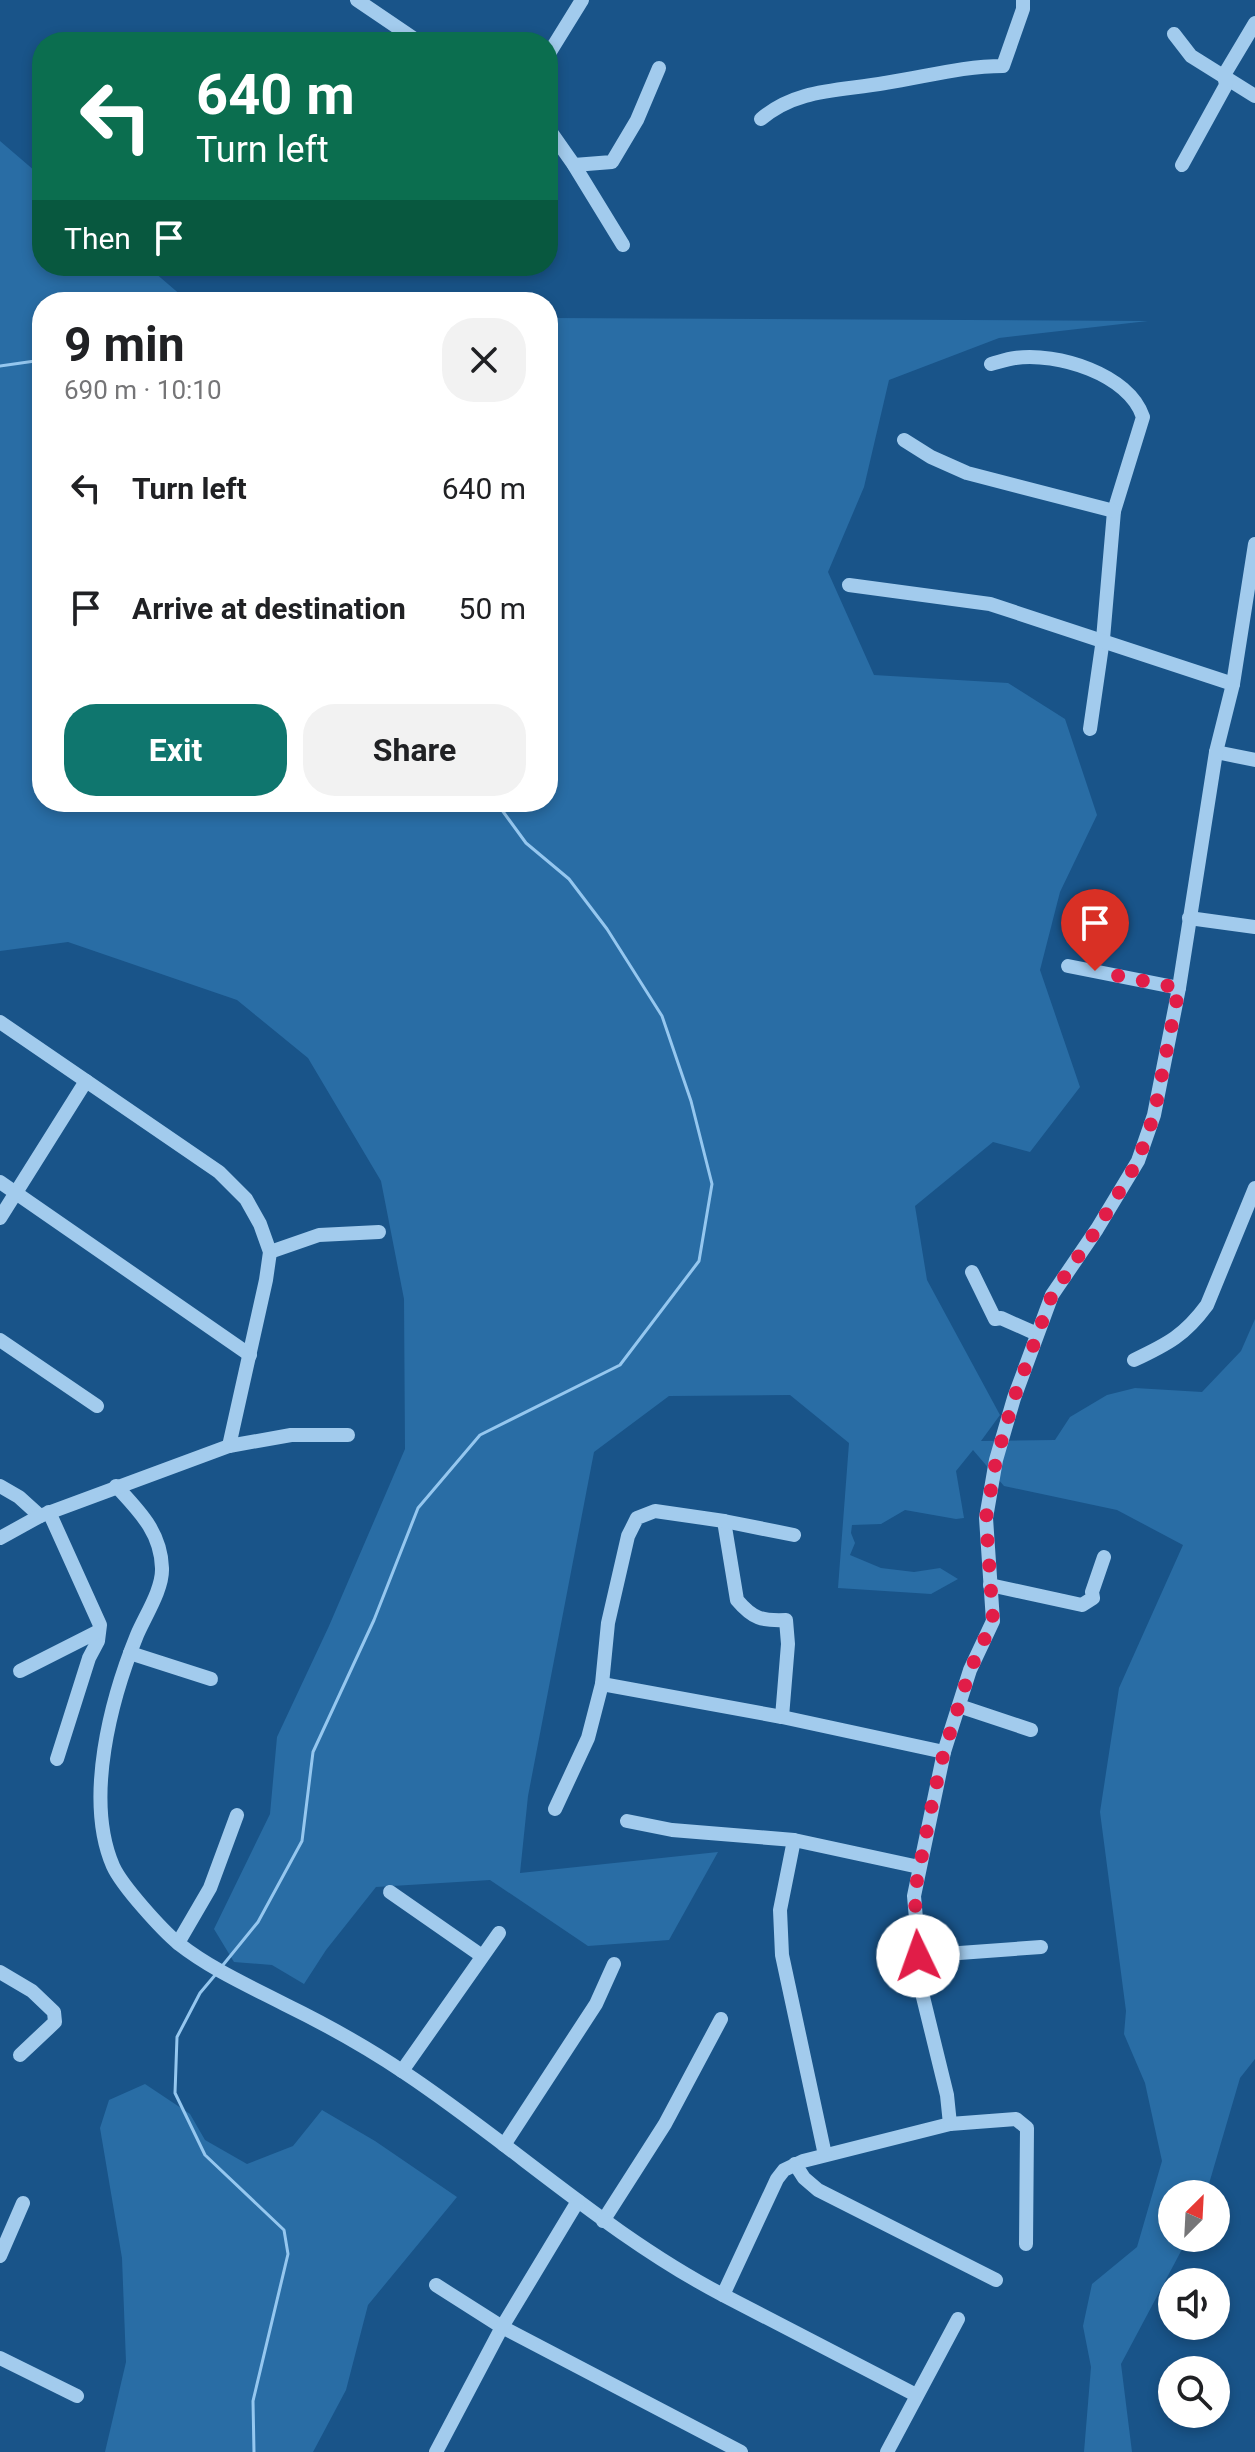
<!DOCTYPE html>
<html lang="en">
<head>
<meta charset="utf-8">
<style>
	:root { --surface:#fff; --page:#f2f2f2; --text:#202124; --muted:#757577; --accent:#0f766e }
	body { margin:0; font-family:Roboto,sans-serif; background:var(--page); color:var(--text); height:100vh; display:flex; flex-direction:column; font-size:30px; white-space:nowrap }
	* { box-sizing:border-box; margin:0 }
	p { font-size:26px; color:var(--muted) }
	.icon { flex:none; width:44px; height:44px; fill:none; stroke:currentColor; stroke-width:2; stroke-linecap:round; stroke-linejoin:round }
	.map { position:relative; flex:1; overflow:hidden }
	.side { position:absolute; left:32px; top:292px; width:526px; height:520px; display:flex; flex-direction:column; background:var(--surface); border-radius:32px; box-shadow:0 4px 12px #0003 }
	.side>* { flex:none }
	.guide { position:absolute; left:32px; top:32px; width:526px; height:244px; border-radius:32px; box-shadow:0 4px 12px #0003; background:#0b6e4f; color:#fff; overflow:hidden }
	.needle { width:52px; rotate:24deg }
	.fabs { position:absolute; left:1158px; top:2180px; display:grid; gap:16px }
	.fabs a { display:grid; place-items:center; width:72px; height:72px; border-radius:50%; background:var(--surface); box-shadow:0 4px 12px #0003; font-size:40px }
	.pin { position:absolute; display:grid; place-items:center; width:68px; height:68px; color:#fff; margin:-82px -34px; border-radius:50% 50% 50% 0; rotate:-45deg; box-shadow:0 0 8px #0007 }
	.pin .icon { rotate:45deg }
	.me { position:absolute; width:88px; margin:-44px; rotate:357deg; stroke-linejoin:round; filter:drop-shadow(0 0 6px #0008) }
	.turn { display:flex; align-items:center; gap:28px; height:168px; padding:0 32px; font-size:36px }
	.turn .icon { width:104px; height:104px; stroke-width:2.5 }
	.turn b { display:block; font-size:56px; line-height:68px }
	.then { display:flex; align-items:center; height:76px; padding:0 32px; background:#0003; gap:16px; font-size:30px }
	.round { display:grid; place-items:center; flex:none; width:84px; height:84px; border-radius:32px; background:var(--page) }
	.summary { display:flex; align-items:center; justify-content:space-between; height:136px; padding:0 32px }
	h1 { font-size:48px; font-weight:700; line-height:60px }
	.cta { display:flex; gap:16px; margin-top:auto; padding:16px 32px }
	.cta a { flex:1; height:92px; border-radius:32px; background:var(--accent); color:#fff; font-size:32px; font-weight:700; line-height:92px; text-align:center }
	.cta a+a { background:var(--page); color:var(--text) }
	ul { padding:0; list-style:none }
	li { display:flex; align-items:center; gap:24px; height:120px; padding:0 32px }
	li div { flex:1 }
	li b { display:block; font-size:30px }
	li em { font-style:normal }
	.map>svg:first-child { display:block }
	.green { fill:#296da5 }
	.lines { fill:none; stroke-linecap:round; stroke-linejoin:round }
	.stream { stroke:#95c7ef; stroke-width:3 }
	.minor { stroke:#a2cbed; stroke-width:14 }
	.route { stroke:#e11d48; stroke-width:14; stroke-dasharray:0 25.2 }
</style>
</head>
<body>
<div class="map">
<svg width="1255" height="2452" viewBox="0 0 1255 2452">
	<rect width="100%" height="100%" fill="#195489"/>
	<!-- green -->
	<g class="green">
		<path d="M 0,141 L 42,177 L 42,266 L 147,266 L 189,302 L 42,302 L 42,802 L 548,802 L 548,318 L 1148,321 L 999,338 L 889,380 L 864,487 L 828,572 L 874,675 L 1008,683 L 1065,719 L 1097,815 L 1060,892 L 1040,970 L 1080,1087 L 1030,1152 L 993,1142 L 915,1206 L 927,1280 L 1000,1415 L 981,1441 L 1055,1440 L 1070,1417 L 1107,1395 L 1135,1388 L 1202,1392 L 1241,1351 L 1255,1319 L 1255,2059 L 1240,2078 L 1206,2194 L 1172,2194 L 1172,2238 L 1188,2238 L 1121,2364 L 1132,2452 L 1084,2452 L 1091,2367 L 1083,2326 L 1092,2284 L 1137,2247 L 1162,2161 L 1145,2083 L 1124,2034 L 1126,2011 L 1100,1812 L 1119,1688 L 1183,1545 L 1117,1510 L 1004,1486 L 973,1450 L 956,1471 L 964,1518 L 956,1519 L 905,1510 L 881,1524 L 852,1525 L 851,1533 L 855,1543 L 850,1555 L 881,1568 L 914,1572 L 940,1568 L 958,1579 L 931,1594 L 838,1588 L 849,1443 L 790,1395 L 669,1396 L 594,1452 L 528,1796 L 520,1873 L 718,1852 L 669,1940 L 588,1946 L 490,1880 L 376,1887 L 326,1950 L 304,1984 L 272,1965 L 234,1962 L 214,1929 L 270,1814 L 277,1737 L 329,1626 L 405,1449 L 404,1299 L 381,1181 L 308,1058 L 237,1000 L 68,942 L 0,951 Z"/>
		<path d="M 145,2084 L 190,2114 L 205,2140 L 247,2164 L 293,2146 L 322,2110 L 375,2141 L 457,2197 L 368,2305 L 346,2390 L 313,2452 L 105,2452 L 126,2362 L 122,2258 L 100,2128 L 109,2100 Z"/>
	</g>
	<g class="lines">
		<!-- stream -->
		<g class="stream">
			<path d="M 0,366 L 42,360"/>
			<path d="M 223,1965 L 258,1922 L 302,1841 L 313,1752 L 374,1620 L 418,1508 L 480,1435 L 620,1365 L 699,1261 L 712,1184 L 691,1101 L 662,1016 L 607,929 L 569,879 L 526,843 L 496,802"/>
			<path d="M 216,1974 L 200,1993 L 177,2037 L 175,2093 L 205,2155 L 284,2230 L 288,2254 L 253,2401 L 254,2452"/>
		</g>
		<!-- minor -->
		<g class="minor">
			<path d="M 357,0 L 419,42"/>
			<path d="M 1174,34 L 1191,56 L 1255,96"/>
			<path d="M 548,55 L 582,0"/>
			<path d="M 761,119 C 797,88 841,91 885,83 C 925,77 963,66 1003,66 L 1023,9 L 1023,0"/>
			<path d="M 548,128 L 574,165 L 623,245"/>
			<path d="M 574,165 L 612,162 L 637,120 L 659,68"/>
			<path d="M 1182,165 L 1226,85 L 1224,75 L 1255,23"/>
			<path d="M 991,364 C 999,362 1007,359 1015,358 C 1057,352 1129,374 1143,417 L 1114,511 L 1103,639 L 1090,729"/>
			<path d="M 904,440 L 931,457 L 967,473 L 1114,511"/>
			<path d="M 849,585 L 990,604 L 1233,684"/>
			<path d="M 1216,752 L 1255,760"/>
			<path d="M 1189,918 L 1255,927"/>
			<path d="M 1068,966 L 1179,988"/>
			<path d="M 0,1022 L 219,1172 L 246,1199 L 260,1224 L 270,1252 L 266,1280 L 229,1446"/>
			<path d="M 0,1182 L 250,1355"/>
			<path d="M 0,1218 L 86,1081"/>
			<path d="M 270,1252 L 319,1235 L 379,1232"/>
			<path d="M 972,1272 L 995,1319 L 1001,1318 L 1037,1334"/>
			<path d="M 0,1340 L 97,1406"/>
			<path d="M 1134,1360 C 1168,1344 1185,1335 1207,1305 L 1255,1188"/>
			<path d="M 0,1486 L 19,1497 L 40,1516"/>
			<path d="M 116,1486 C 139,1511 161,1532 162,1568 C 163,1589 145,1616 137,1635 C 111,1699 84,1799 113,1866 C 122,1886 162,1930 179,1944 C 211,1969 249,1986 284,2004 C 325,2024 368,2048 405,2073 C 513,2145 608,2235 723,2295 L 777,2179 L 784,2170 L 803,2161 L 950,2124 L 947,2095 L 923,1997 L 914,1896 L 944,1752 L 970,1670 L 993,1621 L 986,1518 L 996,1460 L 1014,1398 L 1052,1295 L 1097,1229 L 1138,1161 L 1154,1115 L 1179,988 L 1216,752 L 1233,684 L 1255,544"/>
			<path d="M 49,1512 L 100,1625 L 98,1641 L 89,1658 L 57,1759"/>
			<path d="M 724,1521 L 737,1600 C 753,1619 762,1621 786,1620 L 788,1644 L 782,1717"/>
			<path d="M 0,1538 L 40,1516 L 229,1446 L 291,1435 L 348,1435"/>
			<path d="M 990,1585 L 1082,1605 L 1093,1598 L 1092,1592 L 1104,1557"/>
			<path d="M 130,1653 L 211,1679"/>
			<path d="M 20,1671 L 99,1631"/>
			<path d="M 602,1684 L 782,1717 L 944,1752"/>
			<path d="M 959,1706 L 1031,1730"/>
			<path d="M 555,1809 L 588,1738 L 602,1684 L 608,1623 L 628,1536 L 637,1518 L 655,1511 L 724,1521 L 794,1535"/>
			<path d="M 627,1821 L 672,1830 L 794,1840 L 919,1867"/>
			<path d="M 794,1840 L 780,1910 L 782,1955 L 825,2155"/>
			<path d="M 390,1892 L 482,1956"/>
			<path d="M 178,1943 L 210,1888 L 237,1815"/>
			<path d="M 918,1956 L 1041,1947"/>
			<path d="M 0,1972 L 32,1991 L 54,2012 L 55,2022 L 20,2055"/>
			<path d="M 402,2071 L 499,1933"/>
			<path d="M 950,2124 L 1016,2119 L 1027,2128 L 1026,2244"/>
			<path d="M 504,2145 L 596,2004 L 614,1964"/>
			<path d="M 795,2164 L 804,2178 L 818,2190 L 996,2280"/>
			<path d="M 603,2221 L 665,2124 L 721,2019"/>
			<path d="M 0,2256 L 23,2203"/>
			<path d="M 436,2285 L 502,2327 L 741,2452"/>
			<path d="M 723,2295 L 916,2395"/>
			<path d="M 0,2358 L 77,2396"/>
			<path d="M 436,2452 L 502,2327 L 578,2201"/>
			<path d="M 887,2452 L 958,2319"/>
		</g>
	</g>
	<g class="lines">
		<!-- route -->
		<path class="route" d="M 918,1956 L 919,1934 L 914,1896 L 934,1794 L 944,1752 L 970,1670 L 993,1621 L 986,1518 L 996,1460 L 1014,1398 L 1052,1295 L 1097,1229 L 1138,1161 L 1154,1115 L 1179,988 L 1095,971"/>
	</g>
</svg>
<div class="fabs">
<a><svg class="needle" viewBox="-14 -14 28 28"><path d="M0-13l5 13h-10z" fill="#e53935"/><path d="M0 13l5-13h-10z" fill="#757577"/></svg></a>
<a><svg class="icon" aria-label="sound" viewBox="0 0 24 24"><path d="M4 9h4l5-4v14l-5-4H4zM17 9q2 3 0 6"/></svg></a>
<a><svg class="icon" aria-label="search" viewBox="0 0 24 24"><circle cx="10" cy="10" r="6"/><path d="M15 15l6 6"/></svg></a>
</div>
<div class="pin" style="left:1095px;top:971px;background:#d93025"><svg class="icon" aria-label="arrive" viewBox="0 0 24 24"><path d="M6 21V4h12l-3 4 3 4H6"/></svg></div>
<svg class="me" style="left:918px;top:1956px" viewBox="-20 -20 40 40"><circle r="19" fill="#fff"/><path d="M0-13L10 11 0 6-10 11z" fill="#e11d48"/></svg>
<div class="guide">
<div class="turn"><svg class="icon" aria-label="left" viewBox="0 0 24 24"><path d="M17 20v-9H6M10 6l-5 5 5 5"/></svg><div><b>640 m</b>Turn left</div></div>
<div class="then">Then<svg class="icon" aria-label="arrive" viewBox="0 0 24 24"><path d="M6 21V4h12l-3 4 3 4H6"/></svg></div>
</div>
<section class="side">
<div class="summary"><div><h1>9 min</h1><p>690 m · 10:10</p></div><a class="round"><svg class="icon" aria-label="close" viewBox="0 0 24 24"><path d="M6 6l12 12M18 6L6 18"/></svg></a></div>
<ul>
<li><svg class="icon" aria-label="left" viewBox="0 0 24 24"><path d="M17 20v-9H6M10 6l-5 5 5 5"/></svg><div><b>Turn left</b></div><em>640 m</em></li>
<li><svg class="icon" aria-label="arrive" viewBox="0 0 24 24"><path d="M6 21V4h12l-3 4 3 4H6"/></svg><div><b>Arrive at destination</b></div><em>50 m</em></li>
</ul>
<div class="cta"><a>Exit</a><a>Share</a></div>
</section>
</div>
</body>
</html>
